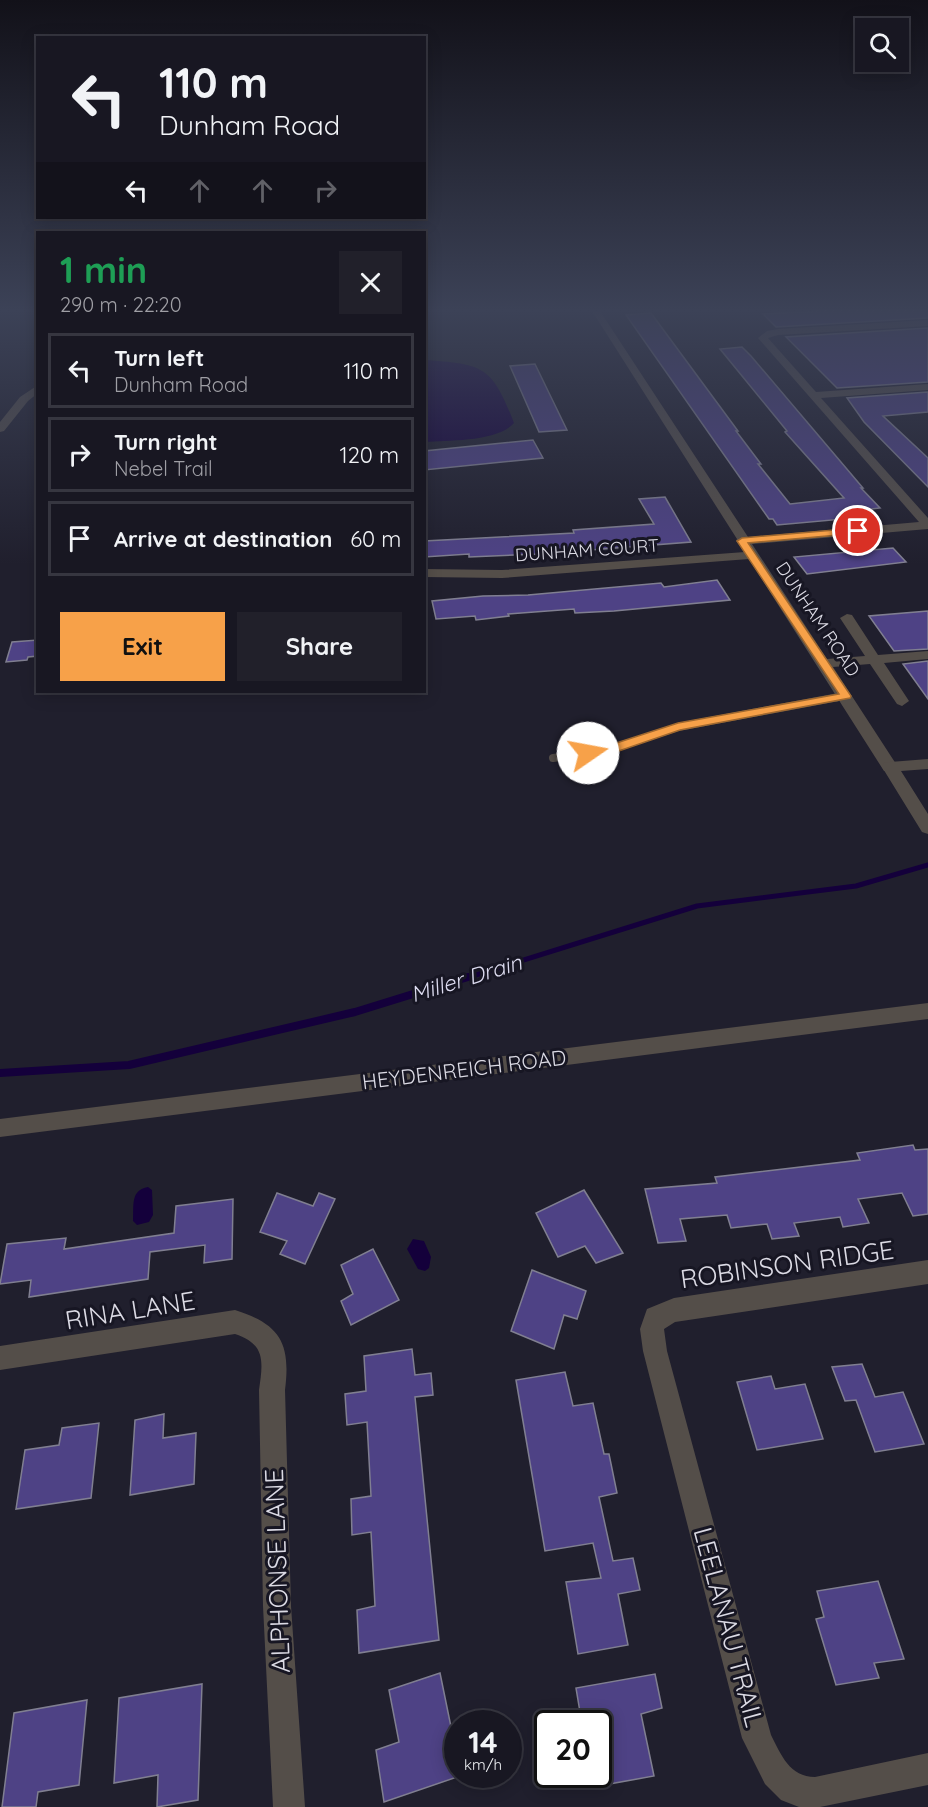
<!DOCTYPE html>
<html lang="en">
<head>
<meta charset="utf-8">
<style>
	:root { --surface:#181722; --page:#21202a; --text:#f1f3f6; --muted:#9f9fa5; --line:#363640; --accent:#f7a149 }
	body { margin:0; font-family:Quicksand,sans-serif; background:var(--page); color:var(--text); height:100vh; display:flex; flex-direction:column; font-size:22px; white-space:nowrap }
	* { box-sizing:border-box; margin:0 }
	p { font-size:20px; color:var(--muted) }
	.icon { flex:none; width:33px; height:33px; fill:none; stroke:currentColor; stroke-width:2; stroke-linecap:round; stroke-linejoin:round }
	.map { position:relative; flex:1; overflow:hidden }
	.drawer { position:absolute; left:36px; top:231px; width:390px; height:462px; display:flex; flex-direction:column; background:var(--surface); border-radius:0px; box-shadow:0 3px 15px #0003,0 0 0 2px var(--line) }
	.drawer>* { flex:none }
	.hud { position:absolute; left:36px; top:36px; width:390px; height:183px; border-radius:0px; box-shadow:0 3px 15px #0003,0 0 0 2px var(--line); background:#181722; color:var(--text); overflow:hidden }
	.controls { position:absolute; left:855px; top:18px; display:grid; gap:12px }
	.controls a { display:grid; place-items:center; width:54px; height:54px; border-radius:0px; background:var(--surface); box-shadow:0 3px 15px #0003,0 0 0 2px var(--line); font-size:30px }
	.speed { position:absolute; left:444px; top:1710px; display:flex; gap:12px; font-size:30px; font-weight:700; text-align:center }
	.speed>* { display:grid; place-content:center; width:78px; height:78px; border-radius:50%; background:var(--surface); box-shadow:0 3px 15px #0003,0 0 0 2px var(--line); line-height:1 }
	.speed small { font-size:15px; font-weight:400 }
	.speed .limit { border:3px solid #111; border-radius:9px; background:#fff; color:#111 }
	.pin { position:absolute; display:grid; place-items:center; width:51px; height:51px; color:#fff; margin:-26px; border:3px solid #fff; border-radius:50%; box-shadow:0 2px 6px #0007 }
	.me { position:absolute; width:66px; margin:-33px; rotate:78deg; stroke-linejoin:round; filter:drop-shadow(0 0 4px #0008) }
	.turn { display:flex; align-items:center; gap:21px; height:126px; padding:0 24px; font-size:27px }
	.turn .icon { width:78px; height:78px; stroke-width:2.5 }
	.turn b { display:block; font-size:42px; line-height:51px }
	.lanes { display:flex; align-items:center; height:57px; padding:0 24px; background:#0003; justify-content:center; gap:30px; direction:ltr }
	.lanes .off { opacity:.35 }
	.round { display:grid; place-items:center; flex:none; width:63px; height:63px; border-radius:0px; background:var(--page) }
	.headline { display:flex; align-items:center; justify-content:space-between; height:102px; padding:0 24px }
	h1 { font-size:36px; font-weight:700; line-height:45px; color:#1e9e55 }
	.primary-button { display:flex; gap:12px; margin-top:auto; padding:12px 24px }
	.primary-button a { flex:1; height:69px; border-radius:0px; background:var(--accent); color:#111; font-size:24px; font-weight:700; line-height:69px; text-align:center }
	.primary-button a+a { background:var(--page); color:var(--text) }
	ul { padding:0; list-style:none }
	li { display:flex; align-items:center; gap:18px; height:75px; margin:0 12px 9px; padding:0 12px; border:3px solid var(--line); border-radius:0px }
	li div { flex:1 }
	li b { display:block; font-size:22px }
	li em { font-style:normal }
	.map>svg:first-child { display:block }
	.water { fill:#14003b }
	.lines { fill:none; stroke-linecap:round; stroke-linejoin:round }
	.stream-far1 { stroke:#14003b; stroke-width:5 }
	.stream { stroke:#14003b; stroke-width:8 }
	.building { fill:#4e4285; stroke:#807f91; stroke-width:1.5 }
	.service-far1 { stroke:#544e49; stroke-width:7 }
	.service { stroke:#544e49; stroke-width:8 }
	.minor { fill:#544e49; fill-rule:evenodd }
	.tertiary { fill:#544e49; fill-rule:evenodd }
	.route { fill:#f7a149; stroke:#a1692f; stroke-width:1.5 }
	.labels { text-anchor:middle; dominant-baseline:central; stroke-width:6; stroke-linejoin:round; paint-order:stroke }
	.far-street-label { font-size:18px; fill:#dbdae4; stroke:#171623 }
	.street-label { font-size:21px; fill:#dbdae4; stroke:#171623 }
	.water-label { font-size:22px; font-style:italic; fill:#dcdbef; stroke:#171623 }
	.near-street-label { font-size:26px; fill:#dbdae4; stroke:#171623 }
</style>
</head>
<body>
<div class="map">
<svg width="928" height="1807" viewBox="0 0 928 1807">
	<rect width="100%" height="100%" fill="#201f2d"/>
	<!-- water -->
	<g class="water">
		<path d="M 424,360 C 484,364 492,366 514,423 C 497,442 449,440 425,442 Z"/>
		<path d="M 148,1187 L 152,1190 L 153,1215 L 149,1222 L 137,1225 L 133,1221 C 134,1206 130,1190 148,1187 Z"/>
		<path d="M 413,1239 L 424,1241 L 431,1257 L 429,1268 L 425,1271 L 418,1269 L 407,1249 Z"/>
	</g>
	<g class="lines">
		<!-- stream-far1 -->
		<path class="stream-far1" d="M 463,979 L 697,906 L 856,886 L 928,865"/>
		<!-- stream -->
		<path class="stream" d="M 0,1073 L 129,1065 L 355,1012 L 468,977"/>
	</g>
	<!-- building -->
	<g class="building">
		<path d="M 823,311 L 928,311 L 928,318 L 776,327 L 763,314 Z"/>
		<path d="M 651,313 L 738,431 L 736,431 L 761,464 L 758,464 L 790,504 L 844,498 L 785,432 L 787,431 L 720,349 L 742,347 L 751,356 L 863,488 L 861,488 L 880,508 L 871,509 L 877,516 L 777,525 L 773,519 L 769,519 L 626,315 Z"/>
		<path d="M 928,328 L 928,382 L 837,388 L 786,337 Z"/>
		<path d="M 535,364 L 567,430 L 539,432 L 510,366 Z"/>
		<path d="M 928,392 L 928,412 L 883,416 L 928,458 L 928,487 L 864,422 L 847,398 Z"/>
		<path d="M 533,440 L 543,458 L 424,470 L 424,451 Z"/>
		<path d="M 665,497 L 691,542 L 539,554 L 469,557 L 469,554 L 424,557 L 424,541 L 574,533 L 573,530 L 654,524 L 639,499 Z"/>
		<path d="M 893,548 L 906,562 L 807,574 L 794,557 Z"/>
		<path d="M 717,580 L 730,600 L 614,611 L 575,613 L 574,609 L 508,614 L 509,616 L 476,620 L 475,616 L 436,619 L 432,601 L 483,596 L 528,595 L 661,583 L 664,587 Z"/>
		<path d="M 928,611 L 928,649 L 894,651 L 869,616 Z"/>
		<path d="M 38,640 L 38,656 L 28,657 L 27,660 L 6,662 L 12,642 Z"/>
		<path d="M 928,661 L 928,699 L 903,664 Z"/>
		<path d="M 913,1145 L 915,1150 L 928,1149 L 928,1214 L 913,1216 L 902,1193 L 858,1199 L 869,1223 L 843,1227 L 840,1217 L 794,1223 L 799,1236 L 772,1239 L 767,1224 L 731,1228 L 727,1215 L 680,1219 L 686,1241 L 658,1243 L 645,1189 L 717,1183 L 715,1177 L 860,1160 L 857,1153 Z"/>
		<path d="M 584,1190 L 623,1253 L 596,1263 L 585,1246 L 558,1257 L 536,1213 Z"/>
		<path d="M 277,1193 L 313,1206 L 319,1193 L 335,1199 L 305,1264 L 280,1254 L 287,1241 L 260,1232 Z"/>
		<path d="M 233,1199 L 232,1259 L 204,1263 L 205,1245 L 150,1252 L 148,1279 L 29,1297 L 31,1280 L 0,1284 L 7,1244 L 66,1238 L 64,1249 L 174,1233 L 176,1206 Z"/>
		<path d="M 373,1249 L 399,1300 L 351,1325 L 341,1301 L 353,1294 L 341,1265 Z"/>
		<path d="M 532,1270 L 586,1291 L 577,1319 L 564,1315 L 554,1349 L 511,1331 Z"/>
		<path d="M 412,1349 L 415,1375 L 431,1373 L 433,1395 L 415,1397 L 439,1640 L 359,1653 L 357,1610 L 375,1606 L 371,1532 L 352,1535 L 351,1499 L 371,1496 L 367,1422 L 347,1425 L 345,1394 L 366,1391 L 364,1356 Z"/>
		<path d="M 862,1364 L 875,1397 L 903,1392 L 924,1444 L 875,1452 L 856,1400 L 845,1401 L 832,1367 Z"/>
		<path d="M 565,1372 L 573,1406 L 593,1403 L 604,1454 L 609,1454 L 617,1493 L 599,1497 L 613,1561 L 633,1558 L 640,1590 L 618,1594 L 628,1645 L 578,1654 L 566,1582 L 601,1578 L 593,1543 L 545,1551 L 516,1380 Z"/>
		<path d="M 771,1376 L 775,1389 L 805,1384 L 823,1439 L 757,1450 L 737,1382 Z"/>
		<path d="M 164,1414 L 163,1438 L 196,1433 L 194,1484 L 130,1495 L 135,1420 Z"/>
		<path d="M 99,1423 L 91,1498 L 16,1509 L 25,1450 L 59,1445 L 62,1428 Z"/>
		<path d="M 878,1581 L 904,1659 L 874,1663 L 879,1678 L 836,1685 L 816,1619 L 824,1617 L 817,1591 Z"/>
		<path d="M 440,1673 L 458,1761 L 458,1774 L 460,1776 L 384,1802 L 376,1750 L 399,1742 L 389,1690 Z"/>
		<path d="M 655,1674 L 662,1708 L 641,1714 L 654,1776 L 598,1786 L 598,1724 L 582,1724 L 576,1688 Z"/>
		<path d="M 202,1684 L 198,1800 L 157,1807 L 158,1775 L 114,1783 L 119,1698 Z"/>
		<path d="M 87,1700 L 79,1785 L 38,1792 L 36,1807 L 2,1807 L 14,1713 Z"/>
	</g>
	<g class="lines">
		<!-- service-far1 -->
		<path class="service-far1" d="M 836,698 L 846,696"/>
		<!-- service -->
		<path class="service" d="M 553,758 L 606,751 L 678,727 L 844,696"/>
		<!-- minor -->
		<g class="minor">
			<path d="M 592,311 L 600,311 L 748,537 L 919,522 L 758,338 L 767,331 L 778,329 L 928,320 L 928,326 L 778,335 L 768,338 L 816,392 L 928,384 L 928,390 L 821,398 L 928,518 L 928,529 L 752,544 L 827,659 L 865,656 L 840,618 L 847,614 L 852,615 L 878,655 L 928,651 L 928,659 L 884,663 L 909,701 L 902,706 L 897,704 L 870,664 L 833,667 L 898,767 L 896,771 L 884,771 L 749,559 L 502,578 L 424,577 L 424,569 L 502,570 L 745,552 L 736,541 L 737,539 Z"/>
			<path d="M 38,385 L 38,393 L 28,401 L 4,431 L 0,432 L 0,422 L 20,397 Z"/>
			<path d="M 928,1260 L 928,1284 L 675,1322 L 664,1329 L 667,1351 L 771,1735 C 781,1755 790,1777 815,1777 L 928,1753 L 928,1785 L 820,1807 L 799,1807 L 781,1800 L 765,1784 L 742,1738 L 643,1351 L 640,1329 L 647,1309 L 674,1298 Z"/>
			<path d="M 235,1310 C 280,1324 291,1343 285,1390 L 291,1606 L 305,1807 L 273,1807 L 263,1606 L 259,1390 C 263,1362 266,1344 235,1334 L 0,1370 L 0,1346 Z"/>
		</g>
		<!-- tertiary -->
		<g class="tertiary">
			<path d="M 928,759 L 928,769 L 901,771 L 928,814 L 928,834 L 922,832 L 882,767 L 884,763 L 890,762 Z"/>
			<path d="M 928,1003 L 928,1019 L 0,1137 L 0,1119 Z"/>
		</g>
	</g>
	<!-- sky -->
	<linearGradient id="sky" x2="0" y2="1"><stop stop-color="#121119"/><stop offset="0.55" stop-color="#3c4257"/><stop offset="1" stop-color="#3c4257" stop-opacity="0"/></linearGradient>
	<rect width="928" height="564" fill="url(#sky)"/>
	<!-- route -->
	<path class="route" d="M 858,528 L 861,529 L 861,533 L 748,543 L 851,696 L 850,698 L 680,730 L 610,754 L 584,756 L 584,751 L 604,747 L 678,723 L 839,694 L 737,541 L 742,538 Z"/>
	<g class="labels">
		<!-- far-street labels -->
		<g class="far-street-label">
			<text transform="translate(587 550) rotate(-4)">DUNHAM COURT</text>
			<text transform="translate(818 619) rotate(56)">DUNHAM ROAD</text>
		</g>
		<!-- street labels -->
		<g class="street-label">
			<text transform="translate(464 1069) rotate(-7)">HEYDENREICH ROAD</text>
		</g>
		<!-- water labels -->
		<g class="water-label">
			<text transform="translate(466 978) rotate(-17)">Miller Drain</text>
		</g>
		<!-- near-street labels -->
		<g class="near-street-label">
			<text transform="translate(787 1264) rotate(-8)">ROBINSON RIDGE</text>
			<text transform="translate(130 1310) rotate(-9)">RINA LANE</text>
			<text transform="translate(277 1571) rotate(-92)">ALPHONSE LANE</text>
			<text transform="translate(729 1627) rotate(75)">LEELANAU TRAIL</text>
		</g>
	</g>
</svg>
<div class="controls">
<a><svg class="icon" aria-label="search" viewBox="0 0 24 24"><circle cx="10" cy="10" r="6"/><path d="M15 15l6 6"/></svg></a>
</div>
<div class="speed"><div>14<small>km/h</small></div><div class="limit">20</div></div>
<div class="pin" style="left:858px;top:531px;background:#d93025"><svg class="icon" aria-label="arrive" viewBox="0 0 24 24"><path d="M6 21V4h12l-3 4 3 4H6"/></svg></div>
<svg class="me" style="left:588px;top:753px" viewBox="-20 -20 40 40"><circle r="19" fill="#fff"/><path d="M0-13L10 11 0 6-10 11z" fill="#f7a149"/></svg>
<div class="hud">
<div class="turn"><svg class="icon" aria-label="left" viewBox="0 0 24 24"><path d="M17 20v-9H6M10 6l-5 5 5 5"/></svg><div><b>110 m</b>Dunham Road</div></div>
<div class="lanes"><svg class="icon" aria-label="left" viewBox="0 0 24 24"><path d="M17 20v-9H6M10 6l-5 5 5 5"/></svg><svg class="icon off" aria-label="ahead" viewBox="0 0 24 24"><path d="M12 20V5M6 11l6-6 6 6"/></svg><svg class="icon off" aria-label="ahead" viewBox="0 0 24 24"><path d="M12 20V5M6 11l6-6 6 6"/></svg><svg class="icon off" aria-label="right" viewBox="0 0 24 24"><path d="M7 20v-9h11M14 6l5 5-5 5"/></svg></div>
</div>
<section class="drawer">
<div class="headline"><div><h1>1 min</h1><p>290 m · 22:20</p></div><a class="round"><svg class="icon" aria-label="close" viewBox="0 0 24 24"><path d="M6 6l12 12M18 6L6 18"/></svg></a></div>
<ul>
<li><svg class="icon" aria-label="left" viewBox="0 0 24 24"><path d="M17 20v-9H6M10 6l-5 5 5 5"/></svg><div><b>Turn left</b><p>Dunham Road</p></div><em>110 m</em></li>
<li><svg class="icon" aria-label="right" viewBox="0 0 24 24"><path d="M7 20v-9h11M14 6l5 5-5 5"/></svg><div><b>Turn right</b><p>Nebel Trail</p></div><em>120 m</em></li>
<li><svg class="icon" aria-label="arrive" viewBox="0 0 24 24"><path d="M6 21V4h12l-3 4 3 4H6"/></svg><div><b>Arrive at destination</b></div><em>60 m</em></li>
</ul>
<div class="primary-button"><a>Exit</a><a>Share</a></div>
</section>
</div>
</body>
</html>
